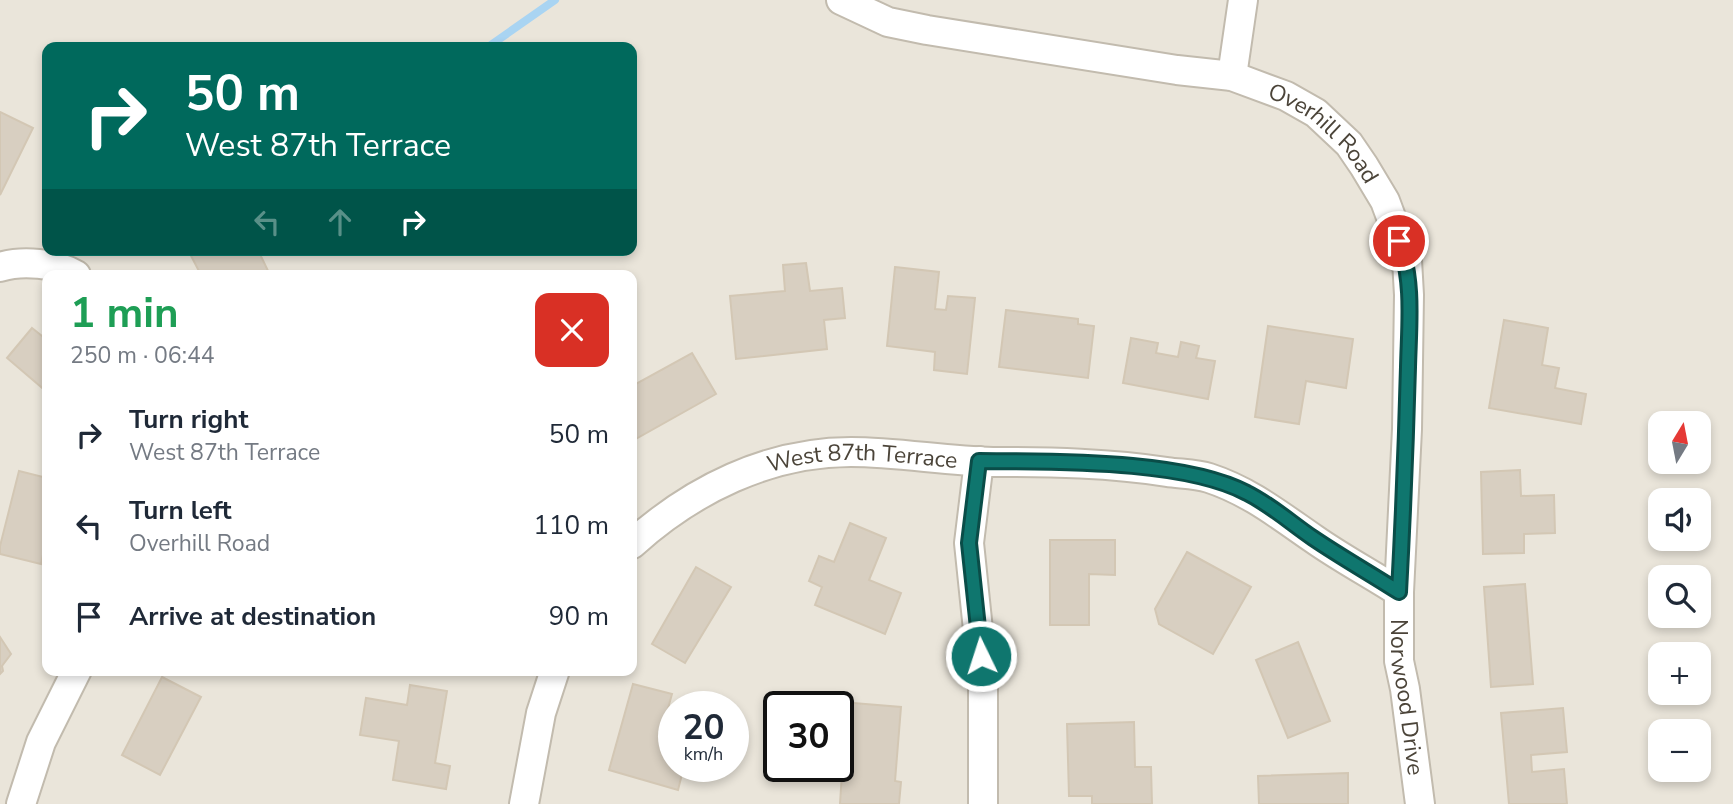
<!DOCTYPE html>
<html lang="en">
<head>
<meta charset="utf-8">
<style>
	:root { --surface:#fff; --page:#f6f6f7; --text:#1f2937; --muted:#747a83 }
	body { margin:0; font-family:"Nunito Sans",sans-serif; background:var(--page); color:var(--text); height:100vh; display:flex; flex-direction:column; font-size:26px; white-space:nowrap }
	* { box-sizing:border-box; margin:0 }
	p { font-size:23px; color:var(--muted) }
	.icon { flex:none; width:38px; height:38px; fill:none; stroke:currentColor; stroke-width:2; stroke-linecap:round; stroke-linejoin:round }
	.map { position:relative; flex:1; overflow:hidden }
	.details { position:absolute; left:42px; top:270px; width:595px; height:406px; display:flex; flex-direction:column; background:var(--surface); border-radius:14px; box-shadow:0 4px 10px #0003 }
	.details>* { flex:none }
	.top-card { position:absolute; left:42px; top:42px; width:595px; height:214px; border-radius:14px; box-shadow:0 4px 10px #0003; background:#00695c; color:#fff; overflow:hidden }
	.needle { width:46px; rotate:10deg }
	.buttons { position:absolute; left:1648px; top:411px; display:grid; gap:14px }
	.buttons a { display:grid; place-items:center; width:63px; height:63px; border-radius:14px; background:var(--surface); box-shadow:0 4px 10px #0003; font-size:35px }
	.speed { position:absolute; left:658px; top:691px; display:flex; gap:14px; font-size:35px; font-weight:700; text-align:center }
	.speed>* { display:grid; place-content:center; width:91px; height:91px; border-radius:50%; background:var(--surface); box-shadow:0 4px 10px #0003; line-height:1 }
	.speed small { font-size:18px; font-weight:400 }
	.speed .limit { border:4px solid #111; border-radius:10px; background:#fff; color:#111 }
	.pin { position:absolute; display:grid; place-items:center; width:60px; height:60px; color:#fff; margin:-30px; border:4px solid #fff; border-radius:50%; box-shadow:0 2px 7px #0007 }
	.me { position:absolute; width:77px; margin:-38px; rotate:356deg; stroke-linejoin:round; filter:drop-shadow(0 0 5px #0008) }
	.turn { display:flex; align-items:center; gap:24px; height:147px; padding:0 28px; font-size:32px }
	.turn .icon { width:91px; height:91px; stroke-width:2.5 }
	.turn b { display:block; font-size:49px; line-height:60px }
	.lanes { display:flex; align-items:center; height:66px; padding:0 28px; background:#0003; justify-content:center; gap:35px; direction:ltr }
	.lanes .off { opacity:.35 }
	.round { display:grid; place-items:center; flex:none; width:74px; height:74px; border-radius:14px; background:var(--page) }
	.headline { display:flex; align-items:center; justify-content:space-between; height:119px; padding:0 28px }
	h1 { font-size:42px; font-weight:700; line-height:52px; color:#1e9e55 }
	ul { padding:0; list-style:none }
	li { display:flex; align-items:center; gap:21px; height:91px; padding:0 28px }
	li div { flex:1 }
	li b { display:block; font-size:26px }
	li em { font-style:normal }
	.map>svg:first-child { display:block }
	.residential { fill:#eae5da; fill-rule:evenodd }
	.lines { fill:none; stroke-linecap:round; stroke-linejoin:round }
	.stream { stroke:#a9d4f2; stroke-width:8 }
	.building { fill:#d8cfc1; stroke:#d3c7b4; stroke-width:2 }
	.street-casing { stroke:#c2bbae; stroke-width:32 }
	.street { stroke:#fff; stroke-width:28 }
	.route-casing { stroke:#0a4d48; stroke-width:18 }
	.route { stroke:#0f766e; stroke-width:12 }
	.labels { text-anchor:middle; dominant-baseline:central; stroke-width:7; stroke-linejoin:round; paint-order:stroke }
	.street-label { font-size:23px; fill:#4b4439; stroke:#fff }
</style>
</head>
<body>
<div class="map">
<svg width="1733" height="804" viewBox="0 0 1733 804">
	<rect width="100%" height="100%" fill="#f6f3ec"/>
	<!-- residential -->
	<path class="residential" d="M 0,0 L 1733,0 L 1733,804 L 0,804 ZM 47,47 L 632,47 L 632,250 L 47,250 ZM 47,275 L 632,275 L 632,670 L 47,670 ZM 1661,424 L 1699,424 L 1699,462 L 1661,462 ZM 1661,500 L 1699,500 L 1699,539 L 1661,539 ZM 1661,578 L 1699,578 L 1699,616 L 1661,616 ZM 1661,654 L 1699,654 L 1699,693 L 1661,693 ZM 674,707 L 733,707 L 733,766 L 674,766 ZM 779,707 L 838,707 L 838,766 L 779,766 ZM 1661,732 L 1699,732 L 1699,770 L 1661,770 Z"/>
	<g class="lines">
		<!-- stream -->
		<path class="stream" d="M 488,47 L 555,0"/>
	</g>
	<!-- building -->
	<g class="building">
		<path d="M 0,112 L 33,128 L 0,195 Z"/>
		<path d="M 188,250 L 258,250 L 270,275 L 201,275 Z"/>
		<path d="M 806,263 L 810,291 L 842,288 L 845,318 L 824,320 L 827,349 L 736,359 L 730,296 L 785,291 L 783,265 Z"/>
		<path d="M 895,267 L 939,272 L 935,309 L 946,310 L 948,296 L 975,298 L 967,374 L 934,370 L 935,352 L 887,346 Z"/>
		<path d="M 1006,310 L 1078,319 L 1078,324 L 1094,326 L 1088,378 L 999,367 Z"/>
		<path d="M 1504,320 L 1548,328 L 1542,365 L 1559,368 L 1555,388 L 1586,394 L 1581,424 L 1489,408 Z"/>
		<path d="M 1268,326 L 1353,339 L 1346,388 L 1306,381 L 1299,424 L 1255,417 Z"/>
		<path d="M 32,328 L 47,340 L 47,392 L 7,358 Z"/>
		<path d="M 1131,338 L 1158,343 L 1156,353 L 1178,357 L 1181,342 L 1199,346 L 1196,358 L 1215,361 L 1208,399 L 1123,383 Z"/>
		<path d="M 692,353 L 716,394 L 632,441 L 632,386 Z"/>
		<path d="M 1520,470 L 1521,496 L 1554,495 L 1555,533 L 1524,534 L 1524,553 L 1483,554 L 1481,472 Z"/>
		<path d="M 19,471 L 47,478 L 47,537 L 41,564 L 0,554 L 0,546 Z"/>
		<path d="M 850,523 L 886,538 L 869,580 L 901,593 L 885,634 L 815,605 L 822,587 L 809,581 L 819,556 L 834,562 Z"/>
		<path d="M 1050,540 L 1115,540 L 1115,575 L 1089,574 L 1089,625 L 1050,625 Z"/>
		<path d="M 1187,552 L 1251,587 L 1213,654 L 1159,624 L 1155,609 Z"/>
		<path d="M 696,567 L 731,587 L 685,663 L 652,644 Z"/>
		<path d="M 1525,584 L 1533,684 L 1491,687 L 1484,587 Z"/>
		<path d="M 0,637 L 11,654 L 2,666 L 3,671 L 0,674 Z"/>
		<path d="M 1298,642 L 1330,721 L 1288,738 L 1256,660 Z"/>
		<path d="M 162,677 L 201,697 L 160,775 L 122,755 Z"/>
		<path d="M 633,684 L 672,694 L 665,719 L 674,722 L 674,749 L 671,758 L 674,758 L 674,766 L 684,766 L 678,790 L 609,770 Z"/>
		<path d="M 410,685 L 447,691 L 435,763 L 450,766 L 446,789 L 393,780 L 399,741 L 360,735 L 366,698 L 407,705 Z"/>
		<path d="M 841,702 L 901,707 L 895,781 L 901,782 L 899,804 L 840,804 L 843,757 L 838,756 Z"/>
		<path d="M 1563,708 L 1567,752 L 1531,755 L 1532,772 L 1564,769 L 1567,804 L 1509,804 L 1501,713 Z"/>
		<path d="M 1134,722 L 1135,767 L 1151,767 L 1152,804 L 1092,804 L 1092,796 L 1069,796 L 1067,724 Z"/>
		<path d="M 1348,773 L 1348,804 L 1259,804 L 1258,776 Z"/>
	</g>
	<g class="lines">
		<!-- street casing -->
		<g class="street-casing">
			<g id="street">
				<path id="s1" d="M 841,0 L 888,22 L 927,30 L 1177,70 L 1232,76 L 1286,96 L 1316,113 L 1349,144 L 1364,166 L 1385,201 L 1407,260 L 1409,295 L 1407,429 L 1399,592 L 1399,661 L 1405,689 L 1420,804"/>
				<path d="M 1232,76 L 1243,0"/>
				<path d="M 0,267 C 22,260 56,263 76,275"/>
				<path d="M 979,461 L 969,543 L 983,678 L 983,804"/>
				<path id="s2" d="M 632,544 C 692,490 768,452 851,452 C 898,452 945,461 993,462 C 1051,462 1110,463 1167,472 C 1181,474 1196,474 1209,478 C 1249,491 1279,515 1314,539 C 1341,558 1371,574 1399,592"/>
				<path d="M 21,804 L 41,742 L 77,670"/>
				<path d="M 524,804 L 541,713 L 555,670"/>
			</g>
		</g>
		<!-- street -->
		<use href="#street" class="street"/>
	</g>
	<g class="lines">
		<!-- route casing -->
		<g class="route-casing">
			<path id="route" d="M 981,656 L 969,543 L 979,461 C 1053,462 1183,459 1247,493 C 1271,505 1291,523 1313,538 C 1341,557 1371,574 1399,592 C 1403,517 1406,442 1408,367 C 1409,325 1414,281 1399,241"/>
		</g>
		<!-- route -->
		<use href="#route" class="route"/>
	</g>
	<g class="labels">
		<!-- street labels -->
		<g class="street-label">
			<text stroke="none"><textPath href="#s1" startOffset="511">Overhill Road</textPath></text>
			<text stroke="none"><textPath href="#s2" startOffset="254">West 87th Terrace</textPath></text>
			<text stroke="none"><textPath href="#s1" startOffset="1106">Norwood Drive</textPath></text>
		</g>
	</g>
</svg>
<div class="buttons">
<a><svg class="needle" viewBox="-14 -14 28 28"><path d="M0-13l5 13h-10z" fill="#e53935"/><path d="M0 13l5-13h-10z" fill="#747a83"/></svg></a>
<a><svg class="icon" aria-label="sound" viewBox="0 0 24 24"><path d="M4 9h4l5-4v14l-5-4H4zM17 9q2 3 0 6"/></svg></a>
<a><svg class="icon" aria-label="search" viewBox="0 0 24 24"><circle cx="10" cy="10" r="6"/><path d="M15 15l6 6"/></svg></a>
<a>+</a>
<a>−</a>
</div>
<div class="speed"><div>20<small>km/h</small></div><div class="limit">30</div></div>
<div class="pin" style="left:1399px;top:241px;background:#d93025"><svg class="icon" aria-label="arrive" viewBox="0 0 24 24"><path d="M6 21V4h12l-3 4 3 4H6"/></svg></div>
<svg class="me" style="left:981px;top:656px" viewBox="-20 -20 40 40"><circle r="17" fill="#0f766e" stroke="#fff" stroke-width="3"/><path d="M0-11L8 9 0 5-8 9z" fill="#fff"/></svg>
<div class="top-card">
<div class="turn"><svg class="icon" aria-label="right" viewBox="0 0 24 24"><path d="M7 20v-9h11M14 6l5 5-5 5"/></svg><div><b>50 m</b>West 87th Terrace</div></div>
<div class="lanes"><svg class="icon off" aria-label="left" viewBox="0 0 24 24"><path d="M17 20v-9H6M10 6l-5 5 5 5"/></svg><svg class="icon off" aria-label="ahead" viewBox="0 0 24 24"><path d="M12 20V5M6 11l6-6 6 6"/></svg><svg class="icon" aria-label="right" viewBox="0 0 24 24"><path d="M7 20v-9h11M14 6l5 5-5 5"/></svg></div>
</div>
<section class="details">
<div class="headline"><div><h1>1 min</h1><p>250 m · 06:44</p></div><a class="round" style="background:#d93025;color:#fff"><svg class="icon" aria-label="close" viewBox="0 0 24 24"><path d="M6 6l12 12M18 6L6 18"/></svg></a></div>
<ul>
<li><svg class="icon" aria-label="right" viewBox="0 0 24 24"><path d="M7 20v-9h11M14 6l5 5-5 5"/></svg><div><b>Turn right</b><p>West 87th Terrace</p></div><em>50 m</em></li>
<li><svg class="icon" aria-label="left" viewBox="0 0 24 24"><path d="M17 20v-9H6M10 6l-5 5 5 5"/></svg><div><b>Turn left</b><p>Overhill Road</p></div><em>110 m</em></li>
<li><svg class="icon" aria-label="arrive" viewBox="0 0 24 24"><path d="M6 21V4h12l-3 4 3 4H6"/></svg><div><b>Arrive at destination</b></div><em>90 m</em></li>
</ul>
</section>
</div>
</body>
</html>
